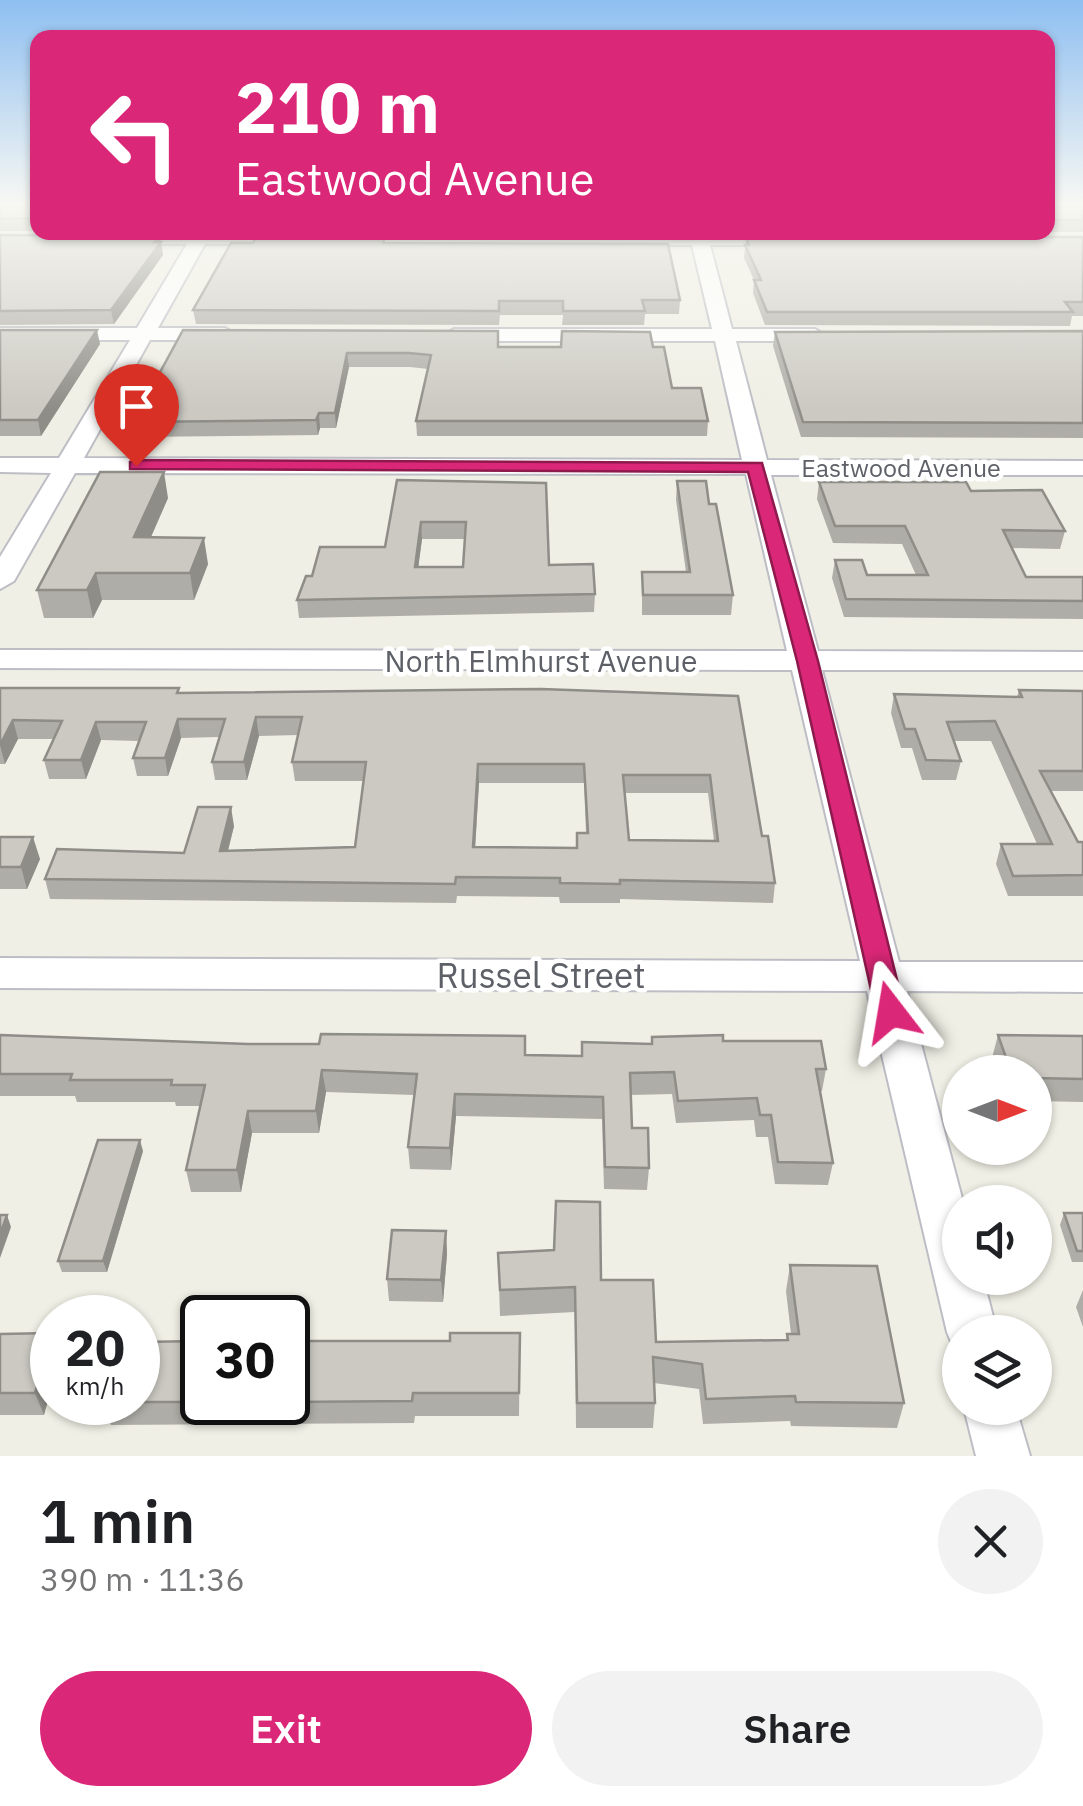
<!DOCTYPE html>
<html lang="en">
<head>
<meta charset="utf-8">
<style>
	:root { --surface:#fff; --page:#f2f2f2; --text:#202124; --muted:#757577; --accent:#db2777 }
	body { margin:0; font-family:"IBM Plex Sans",sans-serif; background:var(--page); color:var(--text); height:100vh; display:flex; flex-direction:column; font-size:38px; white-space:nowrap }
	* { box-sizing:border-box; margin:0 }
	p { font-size:32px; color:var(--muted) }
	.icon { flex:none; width:55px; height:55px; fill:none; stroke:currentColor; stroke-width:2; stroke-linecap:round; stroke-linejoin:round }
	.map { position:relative; height:1456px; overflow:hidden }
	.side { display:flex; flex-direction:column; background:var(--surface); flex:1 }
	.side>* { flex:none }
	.guide { position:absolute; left:30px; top:30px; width:1025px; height:210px; border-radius:20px; box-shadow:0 2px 8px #0004; background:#db2777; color:#fff; overflow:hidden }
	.needle { width:65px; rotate:90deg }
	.controls { position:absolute; left:942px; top:1055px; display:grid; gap:20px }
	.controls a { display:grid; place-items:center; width:110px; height:110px; border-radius:50%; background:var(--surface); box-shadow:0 2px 8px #0004; font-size:50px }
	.speed { position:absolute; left:30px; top:1295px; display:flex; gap:20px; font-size:50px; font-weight:700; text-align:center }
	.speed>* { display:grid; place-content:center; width:130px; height:130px; border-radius:50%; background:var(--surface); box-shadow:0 2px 8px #0004; line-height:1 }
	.speed small { font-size:25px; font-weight:400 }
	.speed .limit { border:5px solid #111; border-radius:15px; background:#fff; color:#111 }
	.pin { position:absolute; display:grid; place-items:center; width:85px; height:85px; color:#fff; margin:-102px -42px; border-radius:50% 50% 50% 0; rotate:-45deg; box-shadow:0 0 10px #0007 }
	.pin .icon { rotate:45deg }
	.me { position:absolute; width:110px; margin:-55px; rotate:346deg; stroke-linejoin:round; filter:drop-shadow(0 0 8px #0008) }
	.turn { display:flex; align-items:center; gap:35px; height:210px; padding:0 40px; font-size:45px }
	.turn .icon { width:130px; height:130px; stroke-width:2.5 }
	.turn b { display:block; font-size:70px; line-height:85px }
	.round { display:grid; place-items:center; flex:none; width:105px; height:105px; border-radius:52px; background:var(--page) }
	.headline { display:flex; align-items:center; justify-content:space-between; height:170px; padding:0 40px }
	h1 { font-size:60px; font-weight:600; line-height:75px }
	.button { display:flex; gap:20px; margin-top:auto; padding:20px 40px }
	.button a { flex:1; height:115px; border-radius:60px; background:var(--accent); color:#fff; font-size:40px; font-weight:600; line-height:115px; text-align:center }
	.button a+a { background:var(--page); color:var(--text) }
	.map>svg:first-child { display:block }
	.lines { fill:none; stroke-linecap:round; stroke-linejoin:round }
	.street-casing { stroke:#bdbec5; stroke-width:4 }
	.street { fill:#fff; fill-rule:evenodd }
	.wall { fill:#afada7; fill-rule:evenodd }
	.shaded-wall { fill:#8e8d88 }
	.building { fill:#cbc9c2; stroke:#8e8d88; stroke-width:2.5; fill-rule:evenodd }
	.route { fill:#db2777; stroke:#8e194d; stroke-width:2.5 }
	.labels { text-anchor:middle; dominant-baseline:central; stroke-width:9; stroke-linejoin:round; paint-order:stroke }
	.far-street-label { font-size:25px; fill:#5d6067; stroke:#fff }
	.street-label { font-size:30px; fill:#5d6067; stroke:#fff }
	.near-street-label { font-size:35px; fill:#5d6067; stroke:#fff }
</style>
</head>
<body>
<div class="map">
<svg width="1083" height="1456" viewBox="0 0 1083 1456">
	<rect width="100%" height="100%" fill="#f0efe5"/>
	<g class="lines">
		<!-- street casing -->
		<g class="street-casing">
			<g id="street">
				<path d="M 194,232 L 295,234 L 304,239 L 295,244 L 205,244 L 158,328 L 225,328 L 235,334 L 225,340 L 150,340 L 84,458 L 742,460 L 715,341 L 454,341 L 444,335 L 454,329 L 712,329 L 692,245 L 344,245 L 335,240 L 344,235 L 790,235 L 799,240 L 790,245 L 710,245 L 732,329 L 815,329 L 825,335 L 815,341 L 736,341 L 767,460 L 1083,461 L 1083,475 L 771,475 L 818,651 L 1083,652 L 1083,670 L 822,670 L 899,962 L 1083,962 L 1083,992 L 907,991 L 963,1202 L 960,1202 L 960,1278 L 983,1278 L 997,1332 L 960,1332 L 960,1351 L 954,1349 L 947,1332 L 867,991 L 0,988 L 0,958 L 860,961 L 792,670 L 0,668 L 0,650 L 787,651 L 746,474 L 75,473 L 14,581 L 0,589 L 0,557 L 51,473 L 0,472 L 0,458 L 59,458 L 130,340 L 0,340 L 0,328 L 137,328 L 187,244 L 119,244 L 110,239 L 119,234 Z"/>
				<path d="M 964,1408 L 1016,1408 L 1030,1456 L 976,1456 Z"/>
			</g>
		</g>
		<!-- street -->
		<use href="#street" class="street"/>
	</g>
	<!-- wall -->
	<g class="wall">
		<rect x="0" y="205" width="38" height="26"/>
		<rect x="1048" y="205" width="35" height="27"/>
		<path d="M 0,235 L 160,236 L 163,255 L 114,324 L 0,325 Z"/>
		<path d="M 385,236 L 385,243 L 680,300 L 679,314 L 645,314 L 644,325 L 562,325 L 563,315 L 500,315 L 499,325 L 196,324 L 193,310 L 253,243 Z"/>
		<path d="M 746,237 L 1083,237 L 1083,316 L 1072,316 L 1070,326 L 765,325 L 753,293 L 754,280 L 744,258 Z"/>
		<path d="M 0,330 L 100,344 L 41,436 L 0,436 Z"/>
		<path d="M 183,330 L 499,347 L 653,347 L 672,388 L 708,421 L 707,436 L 417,436 L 416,421 L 428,369 L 410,367 L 349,367 L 336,428 L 320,428 L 318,435 L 136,437 L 133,422 Z"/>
		<path d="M 1083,331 L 1083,438 L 801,437 L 773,346 L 775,332 Z"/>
		<path d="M 397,480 L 549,565 L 595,594 L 594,612 L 299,618 L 297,600 L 312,576 L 385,547 ZM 422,539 L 465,539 L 463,567 L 418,567 Z"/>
		<path d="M 677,481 L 709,504 L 733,595 L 731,615 L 642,615 L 642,572 L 686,572 L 676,500 Z"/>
		<path d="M 819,482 L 971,491 L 1065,531 L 1060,549 L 1011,548 L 1026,577 L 1083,577 L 1083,619 L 844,617 L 832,578 L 835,560 L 867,575 L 916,575 L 902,544 L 833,543 L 817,499 Z"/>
		<path d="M 168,498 L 151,537 L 208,564 L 194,600 L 102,600 L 93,618 L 44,618 L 37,590 Z"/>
		<path d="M 0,688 L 179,688 L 179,693 L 738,696 L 762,836 L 775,883 L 773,903 L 620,899 L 620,903 L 560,903 L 559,897 L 457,896 L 456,903 L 50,899 L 45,879 L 184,853 L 234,826 L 228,851 L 355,847 L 363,781 L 295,781 L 292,762 L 298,735 L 259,736 L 247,780 L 215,780 L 212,762 L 219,737 L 181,738 L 168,776 L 137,776 L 133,758 L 139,741 L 101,740 L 86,779 L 49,779 L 44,760 L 53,739 L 18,739 L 5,764 L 0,764 ZM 479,783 L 584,783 L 586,833 L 577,848 L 475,847 ZM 624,793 L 708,793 L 714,841 L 629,840 Z"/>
		<path d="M 1019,690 L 1083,691 L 1083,791 L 1051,791 L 1078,842 L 1083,842 L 1083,896 L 1008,896 L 996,864 L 1001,844 L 1037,844 L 991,741 L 954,741 L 961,761 L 956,780 L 922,780 L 912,748 L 901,748 L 891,713 L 894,694 L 1017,697 Z"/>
		<path d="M 0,837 L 40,859 L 27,889 L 0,889 Z"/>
		<path d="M 0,1035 L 582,1056 L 651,1044 L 652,1037 L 723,1041 L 826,1069 L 822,1091 L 820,1091 L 833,1163 L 828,1185 L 775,1184 L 768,1137 L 756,1137 L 754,1120 L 676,1123 L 672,1094 L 631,1095 L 632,1128 L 649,1168 L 647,1190 L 604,1189 L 602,1119 L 456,1116 L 451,1170 L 410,1169 L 408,1147 L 414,1095 L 326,1092 L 319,1133 L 252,1133 L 241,1192 L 191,1192 L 186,1170 L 200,1106 L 176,1106 L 175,1102 L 77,1102 L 75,1096 L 0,1096 Z"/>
		<path d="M 998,1035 L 1083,1036 L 1083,1102 L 1035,1101 L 1035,1072 L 997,1072 L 992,1058 Z"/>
		<path d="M 143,1151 L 107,1272 L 62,1272 L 58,1261 Z"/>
		<path d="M 1064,1213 L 1083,1213 L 1083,1262 L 1072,1262 L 1060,1225 Z"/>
		<path d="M 446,1231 L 447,1254 L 443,1302 L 389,1301 L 387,1279 Z"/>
		<path d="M 498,1253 L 601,1280 L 656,1342 L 786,1340 L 787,1334 L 791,1334 L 786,1291 L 790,1265 L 904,1403 L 897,1428 L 791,1426 L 790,1421 L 703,1424 L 699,1389 L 654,1383 L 655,1403 L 653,1428 L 576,1428 L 575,1312 L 500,1316 Z"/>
		<path d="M 1083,1290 L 1083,1327 L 1076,1307 Z"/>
		<path d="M 52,1333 L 44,1415 L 0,1415 L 0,1334 Z"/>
		<path d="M 520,1333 L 519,1416 L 415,1416 L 414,1423 L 111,1425 L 103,1402 L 450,1341 Z"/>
	</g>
	<!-- shaded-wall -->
	<g class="shaded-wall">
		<path d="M 160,236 L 163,255 L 114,324 L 111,310 Z"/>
		<path d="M 97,330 L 100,344 L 41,436 L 38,420 Z"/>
		<path d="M 347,353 L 349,367 L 336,428 L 335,413 Z"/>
		<path d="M 319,413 L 320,428 L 318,435 L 316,420 Z"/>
		<path d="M 164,472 L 168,498 L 139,564 L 134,537 Z"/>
		<path d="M 421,522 L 422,539 L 416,585 L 415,567 Z"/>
		<path d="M 204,538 L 208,564 L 194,600 L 190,573 Z"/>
		<path d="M 96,573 L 102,600 L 93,618 L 87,590 Z"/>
		<path d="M 256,717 L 259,736 L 247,780 L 244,762 Z"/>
		<path d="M 178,719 L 181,738 L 168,776 L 165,758 Z"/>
		<path d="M 13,720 L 18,739 L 5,764 L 0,745 Z"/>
		<path d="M 96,722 L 101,740 L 86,779 L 81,760 Z"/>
		<path d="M 478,764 L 479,783 L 474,866 L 473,847 Z"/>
		<path d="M 231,807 L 234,826 L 223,870 L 220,851 Z"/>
		<path d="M 33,837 L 40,859 L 27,889 L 21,867 Z"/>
		<path d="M 322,1070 L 326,1092 L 319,1133 L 316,1111 Z"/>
		<path d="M 455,1094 L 456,1116 L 451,1170 L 450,1148 Z"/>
		<path d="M 248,1111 L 252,1133 L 241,1192 L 237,1170 Z"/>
		<path d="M 140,1140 L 143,1151 L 107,1272 L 103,1261 Z"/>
		<path d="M 7,1215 L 11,1227 L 0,1258 L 0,1234 Z"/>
		<path d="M 446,1231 L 447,1254 L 443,1302 L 441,1280 Z"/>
		<path d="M 52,1336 L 52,1387 L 44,1415 L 35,1393 Z"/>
	</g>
	<!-- building -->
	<g class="building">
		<path d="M 0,205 L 38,205 L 38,218 L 0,219 Z"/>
		<rect x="1048" y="205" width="35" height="15"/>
		<path d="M 0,235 L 160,236 L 155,242 L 161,242 L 111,310 L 0,311 Z"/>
		<path d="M 257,236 L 385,236 L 383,243 L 668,244 L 680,300 L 642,300 L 645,311 L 563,311 L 563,301 L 499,301 L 499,311 L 193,310 L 231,243 L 253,243 Z"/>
		<path d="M 746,237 L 1083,237 L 1083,302 L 1065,302 L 1073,312 L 767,312 L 754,280 L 761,280 L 745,245 L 749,245 Z"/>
		<path d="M 0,330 L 97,330 L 38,420 L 0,420 Z"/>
		<path d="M 183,330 L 498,331 L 498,347 L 561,347 L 562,331 L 650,332 L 653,347 L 664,347 L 672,388 L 701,388 L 708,421 L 416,421 L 431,355 L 409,353 L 347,353 L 335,413 L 319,413 L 316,420 L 133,422 Z"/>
		<path d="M 1083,331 L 1083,423 L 803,422 L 775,332 Z"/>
		<path d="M 100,472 L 164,472 L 134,537 L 204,538 L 190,573 L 96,573 L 87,590 L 37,590 Z"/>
		<path d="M 397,480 L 546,483 L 549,565 L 593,564 L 595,594 L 297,600 L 306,576 L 312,576 L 320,547 L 385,547 ZM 421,522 L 466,522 L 463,567 L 415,567 Z"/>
		<path d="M 677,481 L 706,481 L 709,504 L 716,504 L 733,595 L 643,595 L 642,572 L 690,572 Z"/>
		<path d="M 819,482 L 966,482 L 971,491 L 1042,490 L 1065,531 L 1003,530 L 1026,577 L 1083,577 L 1083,601 L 846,599 L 835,560 L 862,560 L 867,575 L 928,575 L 905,526 L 835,526 Z"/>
		<path d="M 0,688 L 179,688 L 177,693 L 541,689 L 738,696 L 762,836 L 768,836 L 775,883 L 620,880 L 620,884 L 560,883 L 560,878 L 456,877 L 455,884 L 45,879 L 57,849 L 184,853 L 198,807 L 231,807 L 220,851 L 355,847 L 366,762 L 292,762 L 302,717 L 256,717 L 244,762 L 212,762 L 225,719 L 178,719 L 165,758 L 133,758 L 146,722 L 96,722 L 81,760 L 44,760 L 62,721 L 13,720 L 0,745 ZM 478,764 L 584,764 L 588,833 L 577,833 L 577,848 L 473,847 ZM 623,775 L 710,775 L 718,841 L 629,840 Z"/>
		<path d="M 1019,690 L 1083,691 L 1083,771 L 1040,771 L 1078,842 L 1083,842 L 1083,875 L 1013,876 L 1001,844 L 1052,844 L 995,721 L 947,722 L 961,761 L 926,760 L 915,729 L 905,729 L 894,694 L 1022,697 Z"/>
		<path d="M 0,837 L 33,837 L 21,867 L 0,867 Z"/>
		<path d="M 321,1034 L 525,1036 L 525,1055 L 582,1056 L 582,1042 L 652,1044 L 652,1037 L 723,1035 L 723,1041 L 821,1041 L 826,1069 L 816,1069 L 833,1163 L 778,1162 L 771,1115 L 760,1115 L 757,1098 L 678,1101 L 674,1072 L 630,1073 L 632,1128 L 648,1128 L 649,1168 L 605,1167 L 603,1097 L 455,1094 L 450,1148 L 408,1147 L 417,1074 L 322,1070 L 316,1111 L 248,1111 L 237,1170 L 186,1170 L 205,1085 L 171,1085 L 172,1080 L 70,1080 L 72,1074 L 0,1074 L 0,1035 L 248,1044 L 319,1044 Z"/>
		<path d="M 998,1035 L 1083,1036 L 1083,1079 L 1035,1078 L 1035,1072 L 1011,1072 Z"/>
		<path d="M 98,1140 L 140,1140 L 103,1261 L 58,1261 Z"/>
		<path d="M 556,1201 L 600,1202 L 601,1280 L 653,1280 L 656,1342 L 788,1340 L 787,1334 L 799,1334 L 790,1265 L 877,1266 L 904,1403 L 796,1402 L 795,1396 L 706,1399 L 702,1364 L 653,1357 L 655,1403 L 577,1403 L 575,1287 L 500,1290 L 498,1253 L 554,1250 Z"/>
		<path d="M 1064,1213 L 1083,1213 L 1083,1251 L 1077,1251 Z"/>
		<path d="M 0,1215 L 7,1215 L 0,1234 Z"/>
		<path d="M 392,1230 L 446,1231 L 441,1280 L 387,1279 Z"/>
		<path d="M 52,1333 L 35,1393 L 0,1393 L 0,1334 Z"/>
		<path d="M 450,1333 L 520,1333 L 519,1393 L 413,1393 L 412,1401 L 288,1402 L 288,1341 L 450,1341 Z"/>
		<path d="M 202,1341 L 202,1402 L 138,1402 L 138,1342 Z"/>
	</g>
	<!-- sky -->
	<linearGradient id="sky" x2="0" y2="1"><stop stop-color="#8ebff1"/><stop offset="0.5" stop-color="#f8f8f3"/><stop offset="1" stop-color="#f8f8f3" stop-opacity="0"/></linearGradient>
	<rect width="1083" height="409" fill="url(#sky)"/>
	<!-- route -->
	<path class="route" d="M 136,460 L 762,463 L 818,661 L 905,1012 L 901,1019 L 891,1023 L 881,1019 L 876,1012 L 797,661 L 748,472 L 130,469 L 130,462 Z"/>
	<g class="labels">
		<!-- far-street labels -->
		<g class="far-street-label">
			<text x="901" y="467">Eastwood Avenue</text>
		</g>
		<!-- street labels -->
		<g class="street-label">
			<text x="541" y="660">North Elmhurst Avenue</text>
		</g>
		<!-- near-street labels -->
		<g class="near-street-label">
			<text x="541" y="975">Russel Street</text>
		</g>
	</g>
</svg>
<div class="controls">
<a><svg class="needle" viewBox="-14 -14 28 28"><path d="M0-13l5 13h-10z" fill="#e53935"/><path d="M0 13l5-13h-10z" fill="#757577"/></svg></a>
<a><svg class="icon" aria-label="sound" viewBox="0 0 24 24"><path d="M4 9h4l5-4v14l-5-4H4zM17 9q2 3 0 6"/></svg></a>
<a><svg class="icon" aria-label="layers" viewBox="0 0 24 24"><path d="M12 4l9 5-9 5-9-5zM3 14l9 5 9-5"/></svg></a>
</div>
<div class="speed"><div>20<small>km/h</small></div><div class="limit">30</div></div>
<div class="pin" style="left:136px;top:466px;background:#d93025"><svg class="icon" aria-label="arrive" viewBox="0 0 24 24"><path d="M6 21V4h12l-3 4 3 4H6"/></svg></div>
<svg class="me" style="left:891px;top:1012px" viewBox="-20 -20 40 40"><path d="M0-17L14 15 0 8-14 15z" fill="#db2777" stroke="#fff" stroke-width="4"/></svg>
<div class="guide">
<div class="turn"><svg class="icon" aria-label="left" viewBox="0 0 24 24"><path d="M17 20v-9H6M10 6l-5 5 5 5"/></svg><div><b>210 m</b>Eastwood Avenue</div></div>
</div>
</div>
<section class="side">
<div class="headline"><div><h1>1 min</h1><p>390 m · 11:36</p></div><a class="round"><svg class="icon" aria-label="close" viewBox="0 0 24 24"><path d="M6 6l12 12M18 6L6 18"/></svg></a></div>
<div class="button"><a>Exit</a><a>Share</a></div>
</section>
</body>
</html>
